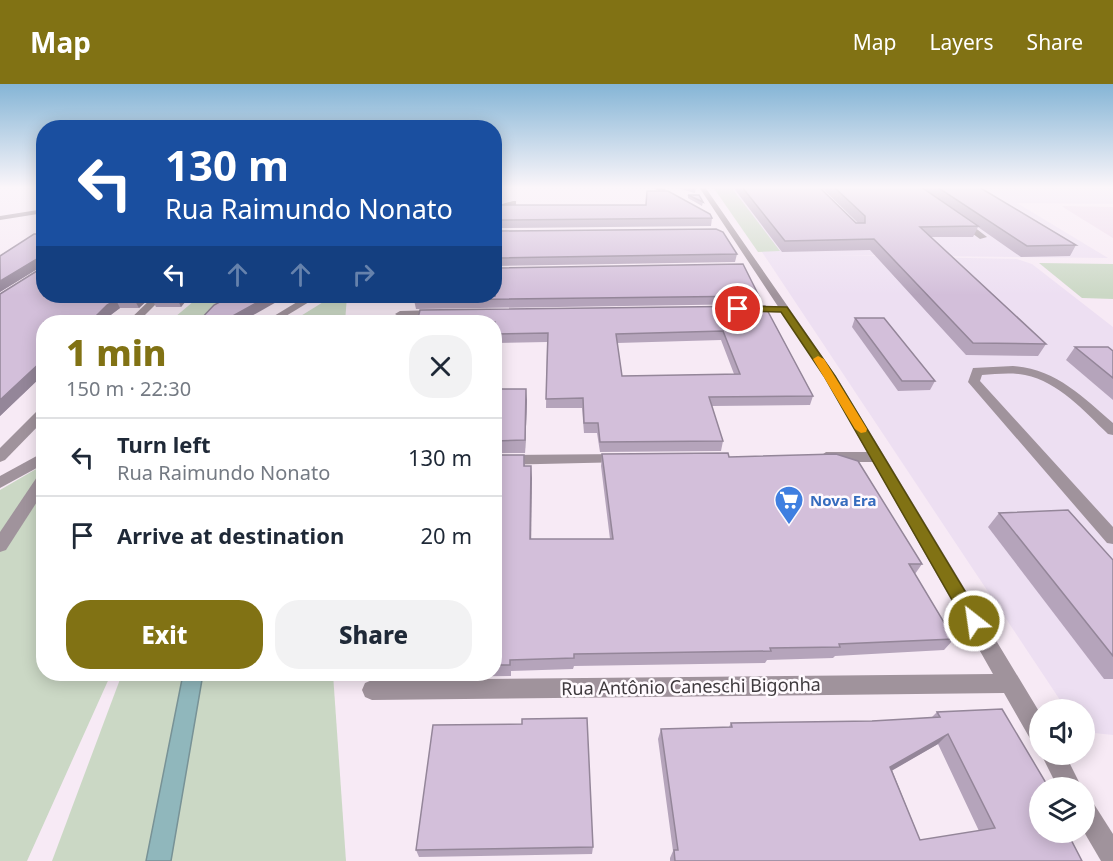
<!DOCTYPE html>
<html lang="en">
<head>
<meta charset="utf-8">
<style>
	:root { --surface:#fff; --page:#f2f2f3; --text:#1f2937; --muted:#747a83; --line:#e0e1e3; --accent:#817214 }
	body { margin:0; font-family:"Noto Sans",sans-serif; background:var(--page); color:var(--text); height:100vh; display:flex; flex-direction:column; font-size:22px; white-space:nowrap }
	* { box-sizing:border-box; margin:0 }
	p { font-size:20px; color:var(--muted) }
	.icon { flex:none; width:33px; height:33px; fill:none; stroke:currentColor; stroke-width:2; stroke-linecap:round; stroke-linejoin:round }
	.map { position:relative; flex:1; overflow:hidden }
	.drawer { position:absolute; left:36px; top:231px; width:466px; height:366px; display:flex; flex-direction:column; background:var(--surface); border-radius:24px; box-shadow:0 3px 15px #0003 }
	.drawer>* { flex:none }
	.guide { position:absolute; left:36px; top:36px; width:466px; height:183px; border-radius:24px; box-shadow:0 3px 15px #0003; background:#1a4fa0; color:#fff; overflow:hidden }
	.fabs { position:absolute; left:1029px; top:615px; display:grid; gap:12px }
	.fabs a { display:grid; place-items:center; width:66px; height:66px; border-radius:50%; background:var(--surface); box-shadow:0 3px 15px #0003; font-size:30px }
	.pin { position:absolute; display:grid; place-items:center; width:51px; height:51px; color:#fff; margin:-26px; border:3px solid #fff; border-radius:50%; box-shadow:0 2px 6px #0007 }
	.me { position:absolute; width:66px; margin:-33px; rotate:330deg; stroke-linejoin:round; filter:drop-shadow(0 0 4px #0008) }
	.turn { display:flex; align-items:center; gap:21px; height:126px; padding:0 30px; font-size:27px }
	.turn .icon { width:78px; height:78px; stroke-width:2.5 }
	.turn b { display:block; font-size:42px; line-height:51px }
	.lanes { display:flex; align-items:center; height:57px; padding:0 30px; background:#0003; justify-content:center; gap:30px; direction:ltr }
	.lanes .off { opacity:.35 }
	.round { display:grid; place-items:center; flex:none; width:63px; height:63px; border-radius:24px; background:var(--page) }
	.overview { display:flex; align-items:center; justify-content:space-between; height:102px; padding:0 30px }
	h1 { font-size:36px; font-weight:800; line-height:45px; color:var(--accent) }
	.action { display:flex; gap:12px; margin-top:auto; padding:12px 30px }
	.action a { flex:1; height:69px; border-radius:24px; background:var(--accent); color:#fff; font-size:24px; font-weight:800; line-height:69px; text-align:center }
	.action a+a { background:var(--page); color:var(--text) }
	ul { padding:0; list-style:none }
	li { display:flex; align-items:center; gap:18px; height:78px; padding:0 30px; border-top:2px solid var(--line) }
	li div { flex:1 }
	li b { display:block; font-size:22px }
	li em { font-style:normal }
	header { display:flex; align-items:center; gap:36px; box-sizing:border-box; height:84px; padding:0 30px; background:var(--accent); color:#fff }
	header strong { font-size:28px }
	nav { display:flex; gap:33px; margin-inline-start:auto; font-size:21px }
	.map>svg:first-child { display:block }
	.built { fill:#eedbec }
	.industrial { fill:#eddff2 }
	.green { fill:#cbd8c5 }
	.water { fill:#90b7bc; stroke:#789296; stroke-width:1.5 }
	.lines { fill:none; stroke-linecap:round; stroke-linejoin:round }
	.minor { fill:#a0939c; fill-rule:evenodd }
	.wall { fill:#b5a4bb; fill-rule:evenodd }
	.shaded-wall { fill:#948699 }
	.building { fill:#d3bfda; stroke:#948699; stroke-width:1.5; fill-rule:evenodd }
	.route { fill:#817214; stroke:#544a0d; stroke-width:1.5 }
	.slow { fill:#f59e0b }
	.labels { text-anchor:middle; dominant-baseline:central; stroke-width:5; stroke-linejoin:round; paint-order:stroke }
	.shop-label { font-size:15px; font-weight:bold; fill:#366cbe; stroke:#fffafe; text-anchor:start }
	.near-street-label { font-size:18px; fill:#3f3a3e; stroke:#fffafe }
</style>
</head>
<body>
<header>
<strong>Map</strong>
<nav><a>Map</a><a>Layers</a><a>Share</a></nav>
</header>
<div class="map">
<svg width="1113" height="777" viewBox="0 0 1113 777">
	<rect width="100%" height="100%" fill="#f7eaf5"/>
	<!-- built -->
	<path class="built" d="M 1062,122 L 1113,123 L 1113,154 L 1066,125 Z"/>
	<!-- industrial -->
	<path class="industrial" d="M 716,103 L 1113,103 L 1113,120 L 1017,119 L 1108,174 L 827,171 L 1017,175 L 1032,180 L 1113,243 L 1113,651 L 1085,648 L 1084,626 L 1066,625 L 764,171 Z"/>
	<!-- green -->
	<g class="green">
		<path d="M 713,103 L 731,103 L 780,167 L 758,168 Z"/>
		<path d="M 1039,179 L 1113,180 L 1113,215 L 1082,214 Z"/>
		<path d="M 200,212 L 237,212 L 211,238 L 169,238 Z"/>
		<path d="M 333,212 L 347,212 L 345,238 L 291,238 Z"/>
		<path d="M 43,381 L 44,590 L 111,590 L 27,777 L 0,777 L 0,406 Z"/>
		<path d="M 122,590 L 333,590 L 346,777 L 52,777 Z"/>
	</g>
	<!-- water -->
	<path class="water" d="M 183,590 L 203,590 L 171,777 L 146,777 Z"/>
	<g class="lines">
		<!-- minor -->
		<g class="minor">
			<path d="M 652,103 L 661,103 L 686,118 L 679,120 Z"/>
			<path d="M 699,103 L 705,103 L 836,292 L 1040,629 L 1040,661 L 1032,658 L 1004,609 L 372,616 L 365,613 L 362,606 L 365,599 L 372,596 L 993,590 L 873,378 L 826,378 L 819,373 L 826,368 L 867,368 L 824,292 Z"/>
			<path d="M 513,117 L 516,117 L 516,121 L 495,127 L 495,122 Z"/>
			<path d="M 44,125 L 44,129 L 0,136 L 0,132 Z"/>
			<path d="M 958,135 L 964,135 L 987,153 L 980,155 L 958,139 Z"/>
			<path d="M 154,212 L 164,212 L 138,238 L 127,238 Z"/>
			<path d="M 307,212 L 319,212 L 276,238 L 264,238 Z"/>
			<path d="M 439,226 L 444,229 L 443,231 L 400,233 L 395,230 L 400,227 Z"/>
			<path d="M 1013,282 C 1056,285 1083,313 1113,339 L 1113,351 L 1108,350 C 1084,327 1059,298 1025,291 C 1011,288 996,290 982,291 L 980,297 L 1113,443 L 1113,460 L 1107,459 L 968,298 L 973,284 Z"/>
			<path d="M 44,324 L 44,336 L 5,376 L 0,378 L 0,364 L 39,325 Z"/>
			<path d="M 44,368 L 44,380 L 0,404 L 0,392 Z"/>
			<path d="M 622,370 L 627,372 L 629,375 L 627,378 L 495,381 L 495,371 Z"/>
			<path d="M 44,389 L 44,407 L 6,466 L 0,468 L 0,448 L 39,390 Z"/>
			<path d="M 1041,670 L 1065,670 L 1082,704 L 1058,704 Z"/>
			<path d="M 1084,713 L 1092,717 L 1113,750 L 1113,777 L 1101,777 L 1084,748 Z"/>
		</g>
	</g>
	<!-- wall -->
	<g class="wall">
		<path d="M 674,103 L 696,103 L 695,109 Z"/>
		<path d="M 733,103 L 819,103 L 856,139 L 858,139 L 821,103 L 979,103 L 1076,161 L 1070,172 L 1021,173 L 978,143 L 973,153 L 931,153 L 1046,260 L 1038,272 L 966,271 L 870,166 L 782,168 Z"/>
		<path d="M 688,111 L 703,118 L 702,122 L 688,114 Z"/>
		<path d="M 712,134 L 711,142 L 498,144 L 497,136 Z"/>
		<path d="M 495,147 L 737,170 L 735,178 L 495,182 Z"/>
		<path d="M 34,150 L 44,150 L 44,212 L 152,212 L 139,224 L 120,224 L 112,230 L 103,238 L 44,238 L 44,290 L 0,332 L 0,210 L 40,185 L 40,183 L 0,208 L 0,172 Z"/>
		<path d="M 155,212 L 190,212 L 181,223 L 156,223 L 152,215 Z"/>
		<path d="M 759,212 L 757,220 L 416,225 L 414,216 Z"/>
		<path d="M 765,222 L 813,312 L 810,321 L 712,322 L 723,357 L 721,367 L 600,368 L 597,349 L 584,349 L 582,324 L 546,324 L 547,258 L 495,259 L 495,238 ZM 721,256 L 734,290 L 622,292 L 617,259 Z"/>
		<path d="M 855,234 L 935,297 L 930,306 L 898,307 L 852,243 Z"/>
		<path d="M 1075,263 L 1113,267 L 1113,316 L 1066,276 Z"/>
		<path d="M 495,305 L 527,316 L 525,369 L 495,369 Z"/>
		<path d="M 602,370 L 729,373 L 922,480 L 915,490 L 954,555 L 944,566 L 835,572 L 833,574 L 767,576 L 765,579 L 574,582 L 573,585 L 511,587 L 511,592 L 406,593 L 405,590 L 495,590 L 495,371 L 524,371 L 525,382 L 531,382 L 531,455 L 610,455 L 601,382 Z"/>
		<path d="M 999,429 L 1113,476 L 1113,595 L 1104,595 L 988,443 Z"/>
		<path d="M 937,628 L 1040,704 L 1082,777 L 670,777 L 670,774 L 673,767 L 658,655 L 661,645 L 729,643 L 731,639 L 872,637 L 931,634 ZM 938,660 L 979,747 L 920,756 L 892,686 Z"/>
		<path d="M 522,640 L 593,763 L 592,770 L 419,773 L 416,766 Z"/>
	</g>
	<!-- shaded-wall -->
	<g class="shaded-wall">
		<path d="M 40,173 L 44,181 L 0,208 L 0,197 Z"/>
		<path d="M 138,212 L 152,212 L 139,224 L 134,215 Z"/>
		<path d="M 179,212 L 190,212 L 181,223 L 177,214 Z"/>
		<path d="M 269,212 L 287,212 L 241,238 L 222,238 Z"/>
		<path d="M 116,216 L 120,224 L 112,230 L 103,238 L 90,238 L 107,221 Z"/>
		<path d="M 44,275 L 44,290 L 0,332 L 0,316 Z"/>
		<path d="M 526,305 L 527,316 L 525,369 L 525,356 Z"/>
		<path d="M 531,382 L 532,394 L 531,468 L 530,455 Z"/>
		<path d="M 948,650 L 938,660 L 881,693 L 890,683 Z"/>
	</g>
	<!-- building -->
	<g class="building">
		<path d="M 742,103 L 819,103 L 856,139 L 865,139 L 865,132 L 834,103 L 921,103 L 978,142 L 920,143 L 1046,260 L 973,259 L 874,155 L 785,157 Z"/>
		<path d="M 937,103 L 979,103 L 1076,161 L 1027,162 Z"/>
		<path d="M 647,107 L 668,107 L 710,130 L 712,134 L 497,136 L 501,121 L 646,121 Z"/>
		<path d="M 688,111 L 699,111 L 703,118 Z"/>
		<path d="M 716,145 L 723,148 L 737,170 L 495,174 L 495,147 Z"/>
		<path d="M 34,150 L 44,150 L 44,212 L 138,212 L 134,215 L 116,216 L 107,221 L 90,238 L 44,238 L 44,275 L 0,316 L 0,210 L 40,185 L 40,173 L 0,197 L 0,172 Z"/>
		<path d="M 743,180 L 759,212 L 414,216 L 415,212 L 495,212 L 495,184 Z"/>
		<path d="M 155,212 L 179,212 L 177,214 L 152,215 Z"/>
		<path d="M 231,212 L 269,212 L 222,238 L 198,238 L 214,221 Z"/>
		<path d="M 765,222 L 813,312 L 709,313 L 723,357 L 600,358 L 598,339 L 584,339 L 583,314 L 546,315 L 548,249 L 495,250 L 495,238 L 417,238 L 420,226 ZM 723,247 L 740,290 L 622,292 L 616,250 Z"/>
		<path d="M 855,234 L 884,234 L 935,297 L 902,297 Z"/>
		<path d="M 1075,263 L 1108,263 L 1113,267 L 1113,294 Z"/>
		<path d="M 495,305 L 526,305 L 525,356 L 495,357 Z"/>
		<path d="M 728,369 L 729,373 L 836,370 L 858,377 L 922,480 L 909,480 L 954,555 L 839,560 L 840,563 L 770,564 L 771,567 L 574,570 L 574,574 L 510,576 L 510,581 L 495,581 L 495,371 L 524,371 L 524,382 L 531,382 L 530,455 L 613,455 L 602,370 Z"/>
		<path d="M 1068,426 L 1113,476 L 1113,572 L 999,429 Z"/>
		<path d="M 1002,625 L 1049,704 L 1040,704 L 1040,748 L 1067,748 L 1082,777 L 675,777 L 674,766 L 678,766 L 661,645 L 732,643 L 731,639 L 872,637 L 940,633 L 937,628 ZM 948,650 L 995,744 L 920,756 L 890,683 Z"/>
		<path d="M 587,634 L 593,763 L 416,766 L 433,641 L 522,640 L 522,635 Z"/>
	</g>
	<!-- sky -->
	<linearGradient id="sky" x2="0" y2="1"><stop stop-color="#85b5d6"/><stop offset="0.49" stop-color="#fbf6fa"/><stop offset="1" stop-color="#fbf6fa" stop-opacity="0"/></linearGradient>
	<rect width="1113" height="211" fill="url(#sky)"/>
	<!-- route -->
	<path class="route" d="M 738,222 L 787,223 L 835,292 L 980,532 L 982,537 L 980,542 L 974,545 L 967,542 L 824,292 L 781,228 L 735,227 L 733,225 Z"/>
	<!-- slow -->
	<path class="slow" d="M 818,272 L 824,275 L 867,345 L 866,348 L 861,349 L 855,345 L 813,275 Z"/>
	<!-- icons -->
	<defs>
		<g id="supermarket-pin" transform="scale(1.5)"><path d="M0 17L-7.5 6A9.5 9.5 0 1 1 7.5 6Z" fill="#3f7fe0" stroke="#fffafe"/><path d="M-6-5.5h2.5l.6 2H6L4.5 2H-2.5L-4.4-4H-6ZM-1.5 3.2a1.3 1.3 0 1 0 .1 0ZM3 3.2a1.3 1.3 0 1 0 .1 0Z" fill="#fff"/></g>
	</defs>
	<g fill-rule="evenodd">
		<use href="#supermarket-pin" x="789" y="416"/>
	</g>
	<g class="labels">
		<!-- shop labels -->
		<g class="shop-label">
			<text x="810" y="416">Nova Era</text>
		</g>
		<!-- near-street labels -->
		<g class="near-street-label">
			<text transform="translate(691 602) rotate(-1)">Rua Antônio Caneschi Bigonha</text>
		</g>
	</g>
</svg>
<div class="fabs">
<a><svg class="icon" aria-label="sound" viewBox="0 0 24 24"><path d="M4 9h4l5-4v14l-5-4H4zM17 9q2 3 0 6"/></svg></a>
<a><svg class="icon" aria-label="layers" viewBox="0 0 24 24"><path d="M12 4l9 5-9 5-9-5zM3 14l9 5 9-5"/></svg></a>
</div>
<div class="pin" style="left:738px;top:225px;background:#d93025"><svg class="icon" aria-label="arrive" viewBox="0 0 24 24"><path d="M6 21V4h12l-3 4 3 4H6"/></svg></div>
<svg class="me" style="left:974px;top:537px" viewBox="-20 -20 40 40"><circle r="17" fill="#817214" stroke="#fff" stroke-width="3"/><path d="M0-11L8 9 0 5-8 9z" fill="#fff"/></svg>
<div class="guide">
<div class="turn"><svg class="icon" aria-label="left" viewBox="0 0 24 24"><path d="M17 20v-9H6M10 6l-5 5 5 5"/></svg><div><b>130 m</b>Rua Raimundo Nonato</div></div>
<div class="lanes"><svg class="icon" aria-label="left" viewBox="0 0 24 24"><path d="M17 20v-9H6M10 6l-5 5 5 5"/></svg><svg class="icon off" aria-label="ahead" viewBox="0 0 24 24"><path d="M12 20V5M6 11l6-6 6 6"/></svg><svg class="icon off" aria-label="ahead" viewBox="0 0 24 24"><path d="M12 20V5M6 11l6-6 6 6"/></svg><svg class="icon off" aria-label="right" viewBox="0 0 24 24"><path d="M7 20v-9h11M14 6l5 5-5 5"/></svg></div>
</div>
<section class="drawer">
<div class="overview"><div><h1>1 min</h1><p>150 m · 22:30</p></div><a class="round"><svg class="icon" aria-label="close" viewBox="0 0 24 24"><path d="M6 6l12 12M18 6L6 18"/></svg></a></div>
<ul>
<li><svg class="icon" aria-label="left" viewBox="0 0 24 24"><path d="M17 20v-9H6M10 6l-5 5 5 5"/></svg><div><b>Turn left</b><p>Rua Raimundo Nonato</p></div><em>130 m</em></li>
<li><svg class="icon" aria-label="arrive" viewBox="0 0 24 24"><path d="M6 21V4h12l-3 4 3 4H6"/></svg><div><b>Arrive at destination</b></div><em>20 m</em></li>
</ul>
<div class="action"><a>Exit</a><a>Share</a></div>
</section>
</div>
</body>
</html>
